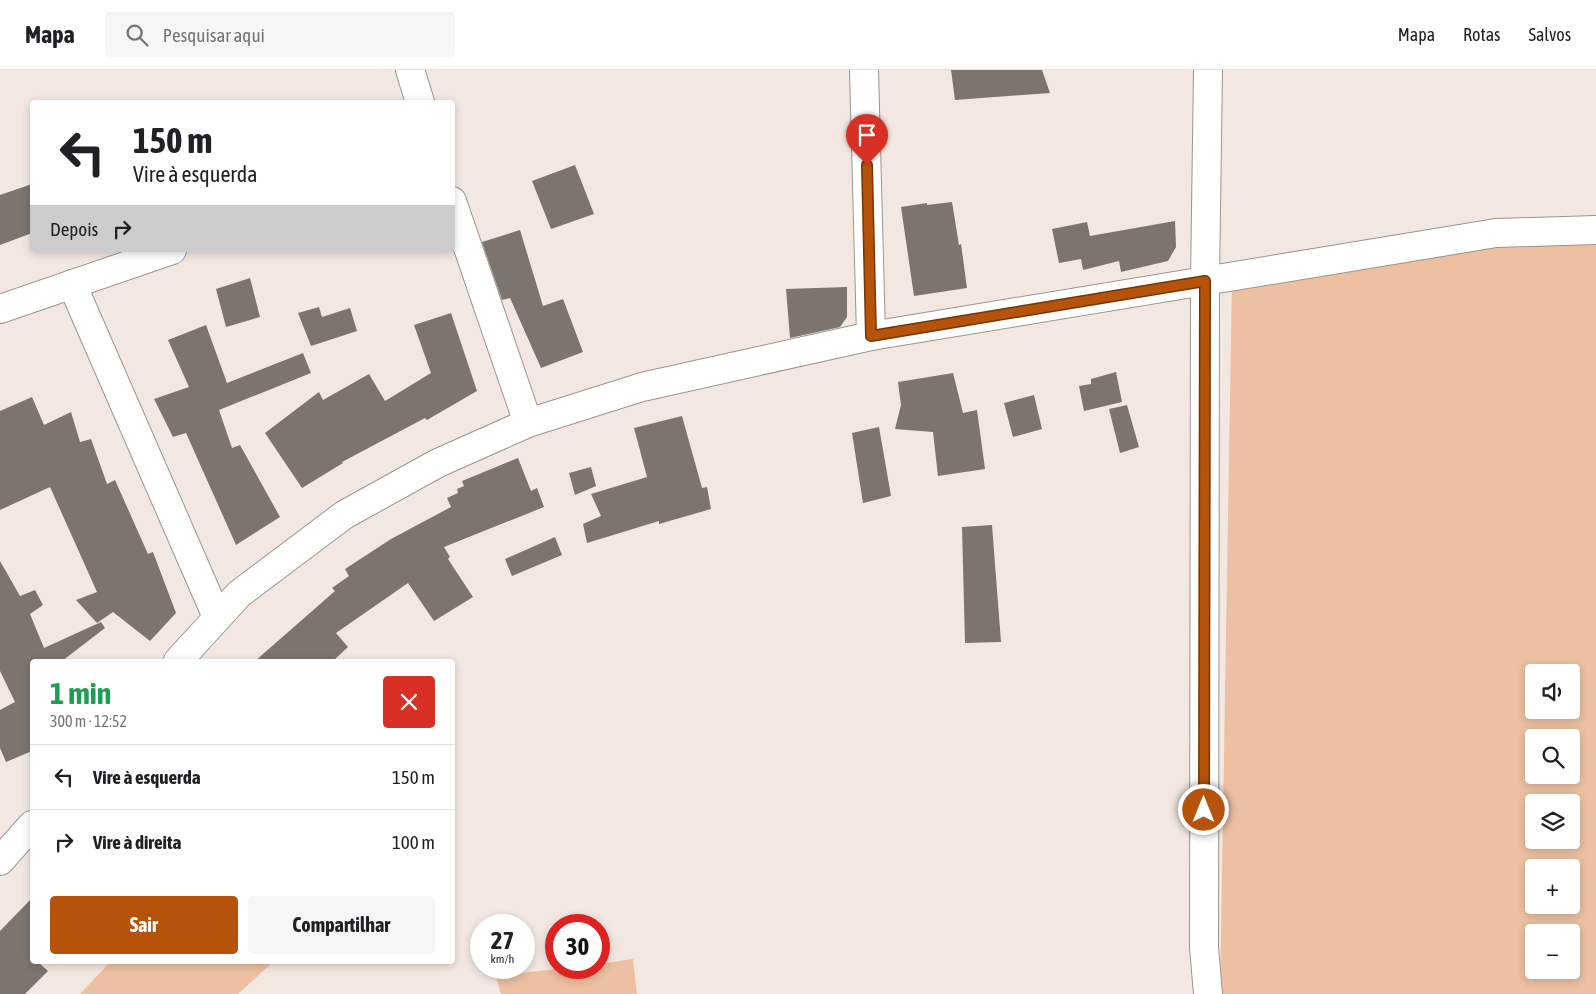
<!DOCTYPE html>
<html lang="pt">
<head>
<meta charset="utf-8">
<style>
	:root { --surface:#fff; --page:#f6f6f6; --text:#202124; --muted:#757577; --line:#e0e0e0; --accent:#b45309 }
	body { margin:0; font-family:"Asap Condensed",sans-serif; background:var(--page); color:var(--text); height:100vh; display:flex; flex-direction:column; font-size:19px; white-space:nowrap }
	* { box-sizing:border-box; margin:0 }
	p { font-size:16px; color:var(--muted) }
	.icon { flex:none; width:28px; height:28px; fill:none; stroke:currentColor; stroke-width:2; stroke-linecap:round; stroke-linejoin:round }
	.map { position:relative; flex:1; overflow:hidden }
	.drawer { position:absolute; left:30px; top:589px; width:425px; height:305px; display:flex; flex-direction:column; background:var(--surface); border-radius:5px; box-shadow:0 2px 8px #0003 }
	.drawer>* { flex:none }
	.top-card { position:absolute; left:30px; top:30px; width:425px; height:152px; border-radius:5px; box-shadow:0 2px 8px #0003; background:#fff; color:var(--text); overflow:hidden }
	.fabs { position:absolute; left:1525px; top:594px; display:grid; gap:10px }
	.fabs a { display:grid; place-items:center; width:55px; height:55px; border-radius:5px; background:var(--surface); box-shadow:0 2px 8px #0003; font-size:25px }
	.speed { position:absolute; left:470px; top:844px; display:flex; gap:10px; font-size:25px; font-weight:700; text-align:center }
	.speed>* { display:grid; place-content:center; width:65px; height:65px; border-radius:50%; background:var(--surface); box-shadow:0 2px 8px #0003; line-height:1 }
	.speed small { font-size:12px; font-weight:400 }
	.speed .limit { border:8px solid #d22; background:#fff; color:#111 }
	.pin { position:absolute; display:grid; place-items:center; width:42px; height:42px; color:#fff; margin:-51px -21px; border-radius:50% 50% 50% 0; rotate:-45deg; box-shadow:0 0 5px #0007 }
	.pin .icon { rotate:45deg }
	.me { position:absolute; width:55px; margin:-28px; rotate:0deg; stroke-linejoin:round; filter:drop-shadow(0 0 4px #0008) }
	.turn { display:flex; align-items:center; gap:18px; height:105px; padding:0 20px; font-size:22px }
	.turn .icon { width:65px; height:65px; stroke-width:2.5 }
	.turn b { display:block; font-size:35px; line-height:42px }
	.then { display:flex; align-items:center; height:48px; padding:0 20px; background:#0003; gap:10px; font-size:19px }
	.round { display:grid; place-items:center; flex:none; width:52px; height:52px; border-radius:5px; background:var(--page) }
	.head { display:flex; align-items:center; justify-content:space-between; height:85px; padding:0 20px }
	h1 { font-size:30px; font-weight:700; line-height:38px; color:#1e9e55 }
	.primary-button { display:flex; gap:10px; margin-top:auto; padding:10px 20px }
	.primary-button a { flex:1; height:58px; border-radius:5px; background:var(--accent); color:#fff; font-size:20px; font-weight:700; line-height:58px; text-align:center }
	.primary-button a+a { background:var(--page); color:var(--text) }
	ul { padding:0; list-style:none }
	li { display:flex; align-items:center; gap:15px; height:65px; padding:0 20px; border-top:1px solid var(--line) }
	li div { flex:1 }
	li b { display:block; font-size:19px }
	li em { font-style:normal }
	header { display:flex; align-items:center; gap:30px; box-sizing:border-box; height:70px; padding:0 25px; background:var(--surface); border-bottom:1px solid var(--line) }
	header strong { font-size:24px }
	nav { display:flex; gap:28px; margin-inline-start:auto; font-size:18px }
	.search { width:350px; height:45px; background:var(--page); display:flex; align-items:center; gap:12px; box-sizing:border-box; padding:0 18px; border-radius:5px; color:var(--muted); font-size:19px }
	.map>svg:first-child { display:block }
	.green { fill:#ecc0a1; fill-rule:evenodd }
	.building { fill:#7d746d }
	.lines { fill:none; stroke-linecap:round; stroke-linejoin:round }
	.minor-casing { stroke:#9e948e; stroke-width:30 }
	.minor { stroke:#fff; stroke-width:28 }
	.route-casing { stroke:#753606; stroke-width:12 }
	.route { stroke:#b45309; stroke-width:9 }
</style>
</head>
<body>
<header>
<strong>Mapa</strong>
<div class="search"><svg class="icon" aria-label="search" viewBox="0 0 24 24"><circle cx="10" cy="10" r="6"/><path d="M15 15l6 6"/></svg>Pesquisar aqui</div>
<nav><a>Mapa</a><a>Rotas</a><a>Salvos</a></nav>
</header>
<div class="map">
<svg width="1596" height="924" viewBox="0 0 1596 924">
	<rect width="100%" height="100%" fill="#f3e8e1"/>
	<!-- green -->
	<g class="green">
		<path d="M 1596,160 L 1596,924 L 1220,924 L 1232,207 ZM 1534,602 L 1571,602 L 1571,640 L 1534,640 ZM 1534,668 L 1571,668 L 1571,705 L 1534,705 ZM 1534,732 L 1571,732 L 1571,770 L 1534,770 ZM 1534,798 L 1571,798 L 1571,835 L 1534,835 ZM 1534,862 L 1571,862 L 1571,900 L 1534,900 Z"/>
		<path d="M 633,889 L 637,924 L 501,924 L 496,906 L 565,898 L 599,898 L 599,894 Z"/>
		<path d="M 111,891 L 274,891 L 238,924 L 80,924 Z"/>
	</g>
	<!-- building -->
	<g class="building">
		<path d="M 951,0 L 1042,0 L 1050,23 L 955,30 Z"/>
		<path d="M 575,95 L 594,144 L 551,159 L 532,111 Z"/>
		<path d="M 32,114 L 32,163 L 0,175 L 0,125 Z"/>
		<path d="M 952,132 L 959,175 L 961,174 L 967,218 L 914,226 L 901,137 L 927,133 L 927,135 Z"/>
		<path d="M 1175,151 L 1176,177 L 1168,191 L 1121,202 L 1119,191 L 1083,200 L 1081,189 L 1059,193 L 1052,159 L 1087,152 L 1090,166 Z"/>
		<path d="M 520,160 L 543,236 L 563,229 L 583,282 L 541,298 L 510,228 L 502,230 L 482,172 Z"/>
		<path d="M 250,208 L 260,247 L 226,257 L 216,219 Z"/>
		<path d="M 847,217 L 847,247 L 840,257 L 790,268 L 786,219 Z"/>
		<path d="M 319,237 L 322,247 L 350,238 L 357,261 L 311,276 L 298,243 Z"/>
		<path d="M 451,243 L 477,321 L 427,350 L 425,348 L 342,392 L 343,393 L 302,418 L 265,363 L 319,322 L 323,330 L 369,304 L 385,331 L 431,303 L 414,255 Z"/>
		<path d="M 206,255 L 227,313 L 303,283 L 311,303 L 219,340 L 232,378 L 240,375 L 280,447 L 236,475 L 186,363 L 173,367 L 154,329 L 189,317 L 168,270 Z"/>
		<path d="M 1116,302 L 1122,332 L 1084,341 L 1079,316 L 1091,314 L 1091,309 Z"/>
		<path d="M 953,303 L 963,343 L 977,340 L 985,399 L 938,406 L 933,362 L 895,359 L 901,335 L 898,312 Z"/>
		<path d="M 1034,325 L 1042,359 L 1013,367 L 1004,333 Z"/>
		<path d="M 32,327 L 44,355 L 71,342 L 80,372 L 91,369 L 107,414 L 115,410 L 148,484 L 153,482 L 176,543 L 150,571 L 113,542 L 97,553 L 76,530 L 97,522 L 50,417 L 0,440 L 0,341 Z"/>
		<path d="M 1127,335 L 1139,377 L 1120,383 L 1109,339 Z"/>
		<path d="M 682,346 L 702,418 L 707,417 L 711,439 L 659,454 L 659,451 L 587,473 L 583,454 L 601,446 L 591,424 L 647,407 L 634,358 Z"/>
		<path d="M 879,357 L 891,426 L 863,433 L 852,363 Z"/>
		<path d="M 518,388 L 531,421 L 537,418 L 544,437 L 444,477 L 450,487 L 448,489 L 473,527 L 434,551 L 408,513 L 336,563 L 348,577 L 333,591 L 255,591 L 335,521 L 332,518 L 349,506 L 345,499 L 391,469 L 451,437 L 447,428 L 458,423 L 457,419 L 464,416 L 462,411 Z"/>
		<path d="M 591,397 L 596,416 L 575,425 L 569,403 Z"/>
		<path d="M 992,455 L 1001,572 L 965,573 L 962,457 Z"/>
		<path d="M 555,467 L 562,485 L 512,506 L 505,489 Z"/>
		<path d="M 0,491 L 20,526 L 35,520 L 43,535 L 30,544 L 44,578 L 101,552 L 105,558 L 62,591 L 32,591 L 32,681 L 6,692 L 0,678 L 0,640 L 15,632 L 0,601 Z"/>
		<path d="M 32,828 L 32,891 L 37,891 L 48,901 L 25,924 L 0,924 L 0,861 Z"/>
	</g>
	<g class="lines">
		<!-- minor casing -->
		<g class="minor-casing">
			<g id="minor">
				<path d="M 410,0 L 420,32"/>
				<path d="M 864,0 L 871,266"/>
				<path d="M 452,131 L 528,353"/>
				<path d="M 72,214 L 217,547"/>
				<path d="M 0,239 L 172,180"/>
				<path d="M 178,591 L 239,524 L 344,445 L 438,393 L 528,353 L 642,317 L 871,266 L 1496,163 L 1596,160"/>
				<path d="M 0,791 L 32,755"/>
				<path d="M 1208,924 L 1204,877 L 1205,211 L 1208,0"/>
			</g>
		</g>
		<!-- minor -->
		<use href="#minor" class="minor"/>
	</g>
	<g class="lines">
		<!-- route casing -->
		<g class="route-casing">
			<path id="route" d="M 867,95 L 871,266 L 1205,211 L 1204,740"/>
		</g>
		<!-- route -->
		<use href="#route" class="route"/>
	</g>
</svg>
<div class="fabs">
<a><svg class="icon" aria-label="sound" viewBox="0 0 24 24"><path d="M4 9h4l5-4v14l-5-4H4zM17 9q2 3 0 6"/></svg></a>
<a><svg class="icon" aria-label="search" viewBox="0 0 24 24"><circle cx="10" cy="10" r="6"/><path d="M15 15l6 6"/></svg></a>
<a><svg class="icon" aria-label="layers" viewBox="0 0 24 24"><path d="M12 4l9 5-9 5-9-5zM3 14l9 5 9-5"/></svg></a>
<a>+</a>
<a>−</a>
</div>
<div class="speed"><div>27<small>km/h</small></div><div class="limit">30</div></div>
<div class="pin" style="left:867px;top:95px;background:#d93025"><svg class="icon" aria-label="arrive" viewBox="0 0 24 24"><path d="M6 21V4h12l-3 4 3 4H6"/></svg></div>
<svg class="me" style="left:1204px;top:740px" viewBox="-20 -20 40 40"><circle r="17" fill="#b45309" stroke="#fff" stroke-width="3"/><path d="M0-11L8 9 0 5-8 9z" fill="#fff"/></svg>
<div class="top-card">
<div class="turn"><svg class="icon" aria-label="left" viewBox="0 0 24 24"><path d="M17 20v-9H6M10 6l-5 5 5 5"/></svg><div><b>150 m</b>Vire à esquerda</div></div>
<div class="then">Depois<svg class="icon" aria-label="right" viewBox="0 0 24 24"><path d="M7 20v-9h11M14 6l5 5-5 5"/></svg></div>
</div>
<section class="drawer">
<div class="head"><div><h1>1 min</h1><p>300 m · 12:52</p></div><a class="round" style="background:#d93025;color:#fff"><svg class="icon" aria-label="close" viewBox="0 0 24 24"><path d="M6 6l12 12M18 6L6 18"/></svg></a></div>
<ul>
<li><svg class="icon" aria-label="left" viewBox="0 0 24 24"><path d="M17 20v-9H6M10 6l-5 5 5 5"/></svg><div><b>Vire à esquerda</b></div><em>150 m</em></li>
<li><svg class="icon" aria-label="right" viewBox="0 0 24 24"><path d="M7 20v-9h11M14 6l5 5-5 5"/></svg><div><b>Vire à direita</b></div><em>100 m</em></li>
</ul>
<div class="primary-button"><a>Sair</a><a>Compartilhar</a></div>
</section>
</div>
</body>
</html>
